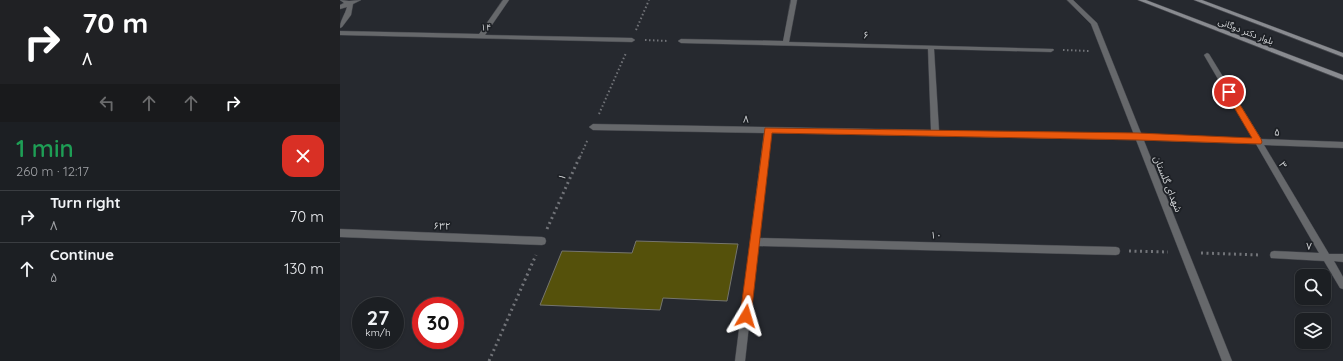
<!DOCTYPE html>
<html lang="en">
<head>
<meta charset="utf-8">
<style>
	:root { --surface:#1c1f23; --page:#292c30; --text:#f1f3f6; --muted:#a0a2a6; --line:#3a3d41 }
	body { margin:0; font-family:Quicksand,"Noto Sans Arabic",sans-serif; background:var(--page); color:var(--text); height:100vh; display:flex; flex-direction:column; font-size:15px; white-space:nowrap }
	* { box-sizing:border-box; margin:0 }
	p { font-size:13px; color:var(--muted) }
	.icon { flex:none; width:22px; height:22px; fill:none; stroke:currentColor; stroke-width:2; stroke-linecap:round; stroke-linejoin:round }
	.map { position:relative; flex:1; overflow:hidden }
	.sheet { display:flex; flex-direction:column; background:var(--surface); width:340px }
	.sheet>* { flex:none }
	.hud { background:#202124; color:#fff; overflow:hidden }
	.fabs { position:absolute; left:955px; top:269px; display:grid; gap:8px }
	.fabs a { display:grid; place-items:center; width:36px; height:36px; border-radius:8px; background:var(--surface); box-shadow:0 1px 3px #0004,0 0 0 1px var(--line); font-size:20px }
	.speed { position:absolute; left:12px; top:297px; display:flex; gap:8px; font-size:20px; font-weight:700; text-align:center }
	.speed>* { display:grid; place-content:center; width:52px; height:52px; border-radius:50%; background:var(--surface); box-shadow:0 1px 3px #0004,0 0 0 1px var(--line); line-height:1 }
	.speed small { font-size:10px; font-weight:400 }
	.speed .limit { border:6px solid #d22; background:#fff; color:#111 }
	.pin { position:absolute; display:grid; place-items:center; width:34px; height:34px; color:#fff; margin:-17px; border:2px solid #fff; border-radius:50%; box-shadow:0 1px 4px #0007 }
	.me { position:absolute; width:44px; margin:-22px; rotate:7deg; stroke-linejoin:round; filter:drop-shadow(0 0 3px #0008) }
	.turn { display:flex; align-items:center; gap:14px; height:84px; padding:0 16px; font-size:18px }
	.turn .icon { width:52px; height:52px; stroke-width:2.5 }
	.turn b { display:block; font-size:28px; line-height:34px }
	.lanes { display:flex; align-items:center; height:38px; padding:0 16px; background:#0003; justify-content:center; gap:20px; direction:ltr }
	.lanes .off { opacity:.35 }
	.round { display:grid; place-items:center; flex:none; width:42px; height:42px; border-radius:12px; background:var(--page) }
	.summary { display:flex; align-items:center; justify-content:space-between; height:68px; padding:0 16px }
	h1 { font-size:24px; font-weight:600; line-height:30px; color:#1e9e55 }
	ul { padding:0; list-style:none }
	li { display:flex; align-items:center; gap:12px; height:52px; padding:0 16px; border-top:1px solid var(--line) }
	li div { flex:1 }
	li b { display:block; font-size:15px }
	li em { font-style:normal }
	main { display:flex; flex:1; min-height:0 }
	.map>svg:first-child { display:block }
	.building { fill:#55510b; stroke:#75756e }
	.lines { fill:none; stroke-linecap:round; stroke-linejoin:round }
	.minor-casing { stroke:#42444a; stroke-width:1 }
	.tertiary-casing { stroke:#42444a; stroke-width:1 }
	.secondary-casing { stroke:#42444a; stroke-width:1 }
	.path-far1 { stroke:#727479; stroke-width:2; stroke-dasharray:1.5 2.5; stroke-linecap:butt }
	.path { stroke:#727479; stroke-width:3; stroke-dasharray:2 3.5; stroke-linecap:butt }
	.minor { fill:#66686b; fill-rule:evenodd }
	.tertiary { fill:#66686b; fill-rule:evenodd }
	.secondary { fill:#898b90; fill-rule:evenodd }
	.route { fill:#ea580c; stroke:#983908 }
	.labels { text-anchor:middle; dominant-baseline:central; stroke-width:3.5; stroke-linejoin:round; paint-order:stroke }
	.far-street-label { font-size:9px; fill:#d2d4d7; stroke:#1d2025 }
	.street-label { font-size:10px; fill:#d2d4d7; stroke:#1d2025 }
</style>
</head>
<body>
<main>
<section class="sheet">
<div class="hud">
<div class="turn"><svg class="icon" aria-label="right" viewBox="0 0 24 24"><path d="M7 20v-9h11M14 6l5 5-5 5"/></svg><div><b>70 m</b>۸</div></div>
<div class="lanes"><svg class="icon off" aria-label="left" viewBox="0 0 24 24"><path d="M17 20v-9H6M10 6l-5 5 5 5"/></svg><svg class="icon off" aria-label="ahead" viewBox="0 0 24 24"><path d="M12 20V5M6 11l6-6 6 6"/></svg><svg class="icon off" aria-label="ahead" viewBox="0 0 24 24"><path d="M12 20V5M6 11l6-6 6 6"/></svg><svg class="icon" aria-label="right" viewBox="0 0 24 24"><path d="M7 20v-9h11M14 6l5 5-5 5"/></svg></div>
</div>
<div class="summary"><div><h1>1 min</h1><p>260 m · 12:17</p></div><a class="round" style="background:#d93025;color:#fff"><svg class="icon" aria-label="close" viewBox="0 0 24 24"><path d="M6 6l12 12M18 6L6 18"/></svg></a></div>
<ul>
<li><svg class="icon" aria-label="right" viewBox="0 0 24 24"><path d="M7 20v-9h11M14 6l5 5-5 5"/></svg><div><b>Turn right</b><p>۸</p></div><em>70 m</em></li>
<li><svg class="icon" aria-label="ahead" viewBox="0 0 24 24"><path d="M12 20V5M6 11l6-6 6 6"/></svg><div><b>Continue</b><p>۵</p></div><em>130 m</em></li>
</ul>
</section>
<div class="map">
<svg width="1003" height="361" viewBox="0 0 1003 361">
	<rect width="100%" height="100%" fill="#26292f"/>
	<!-- building -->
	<path class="building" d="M 296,241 L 398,244 L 387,301 L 323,298 L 320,310 L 200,305 L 222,251 L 292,253 Z"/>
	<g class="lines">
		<!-- minor casing -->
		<g class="minor-casing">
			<g id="minor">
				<path d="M 163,0 L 169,0 L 145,35 L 292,38 L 295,40 L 292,42 L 0,35 L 0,31 L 139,34 Z"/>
				<path d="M 451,0 L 457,0 L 449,42 L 713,49 L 714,50 L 711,52 L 594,49 L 599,131 L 799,134 L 913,139 L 864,55 L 867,53 L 869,54 L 921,139 L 1003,142 L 1003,148 L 924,145 L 989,254 L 1003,254 L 1003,262 L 994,261 L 1003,277 L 1003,289 L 1000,288 L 984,261 L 931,258 L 930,255 L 931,252 L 934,251 L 979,253 L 916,144 L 799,140 L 431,133 L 419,238 L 776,247 L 779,248 L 780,251 L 779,254 L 776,255 L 418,246 L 405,361 L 395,361 L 424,133 L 253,130 L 249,127 L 253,124 L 591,130 L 588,49 L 341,43 L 338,41 L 341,39 L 443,41 Z"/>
				<path d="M 0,229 L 202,237 L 205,238 L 206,241 L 205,244 L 202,245 L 0,237 Z"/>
			</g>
		</g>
		<!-- tertiary casing -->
		<g class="tertiary-casing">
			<g id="tertiary">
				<path d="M 0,0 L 9,1 L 21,0 L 13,4 L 11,15 L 2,27 L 0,28 C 0,20 5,15 7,7 L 0,9 L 0,5 L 4,3 Z"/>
				<path d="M 727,0 L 733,0 L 757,23 L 892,361 L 882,361 L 751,24 Z"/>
			</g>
		</g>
		<!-- secondary casing -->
		<g class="secondary-casing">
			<g id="secondary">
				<path d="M 798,0 L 806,0 L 1003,75 L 1003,80 Z"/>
				<path d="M 854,0 L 862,0 L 1003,53 L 1003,57 Z"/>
			</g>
		</g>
		<!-- path-far1 -->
		<g class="path-far1">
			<path d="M 296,30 L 309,0"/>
			<path d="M 305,40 L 328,41"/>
			<path d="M 723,50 L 750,51"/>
			<path d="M 259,114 L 286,53"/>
			<path d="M 240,157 L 248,139"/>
		</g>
		<!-- path -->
		<g class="path">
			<path d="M 207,229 L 240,156"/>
			<path d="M 789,251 L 828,252"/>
			<path d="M 861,253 L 920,255"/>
			<path d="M 149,361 L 196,255"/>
		</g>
		<!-- minor -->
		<use href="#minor" class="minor"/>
		<!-- tertiary -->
		<use href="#tertiary" class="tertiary"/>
		<!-- secondary -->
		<use href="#secondary" class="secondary"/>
	</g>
	<!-- route -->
	<path class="route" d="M 889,89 L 891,90 L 921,139 L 922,142 L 921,144 L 798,140 L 432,133 L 411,316 L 409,320 L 406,321 L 402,320 L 400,316 L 425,128 L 798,133 L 912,138 L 885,92 Z"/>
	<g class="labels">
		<!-- far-street labels -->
		<g class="far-street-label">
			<text transform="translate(146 27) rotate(1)">۱۴</text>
			<text transform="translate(906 31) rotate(21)">بلوار دکتر دوگانی</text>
		</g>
		<!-- street labels -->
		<g class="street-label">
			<text transform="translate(526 35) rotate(1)">۶</text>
			<text transform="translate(406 119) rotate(1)">۸</text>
			<text transform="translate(937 132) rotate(2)">۵</text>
			<text transform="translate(943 165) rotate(59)">۳</text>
			<text transform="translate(222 177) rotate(-66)">۱</text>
			<text transform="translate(828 184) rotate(68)">شهدای گلستان</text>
			<text transform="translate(102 226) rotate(2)">۶۳۲</text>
			<text transform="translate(596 235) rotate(1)">۱۰</text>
			<text transform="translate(969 246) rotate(2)">۷</text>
		</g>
	</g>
</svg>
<div class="fabs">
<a><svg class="icon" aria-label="search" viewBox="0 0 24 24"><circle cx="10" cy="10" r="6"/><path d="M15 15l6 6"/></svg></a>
<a><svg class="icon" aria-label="layers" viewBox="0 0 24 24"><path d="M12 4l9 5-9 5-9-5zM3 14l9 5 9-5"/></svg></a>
</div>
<div class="speed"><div>27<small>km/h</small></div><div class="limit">30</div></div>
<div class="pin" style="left:889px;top:92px;background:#d93025"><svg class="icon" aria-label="arrive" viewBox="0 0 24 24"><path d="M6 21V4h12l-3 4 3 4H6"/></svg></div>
<svg class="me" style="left:406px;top:316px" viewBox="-20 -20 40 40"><path d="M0-17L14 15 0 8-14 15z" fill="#ea580c" stroke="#fff" stroke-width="4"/></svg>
</div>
</main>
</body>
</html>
